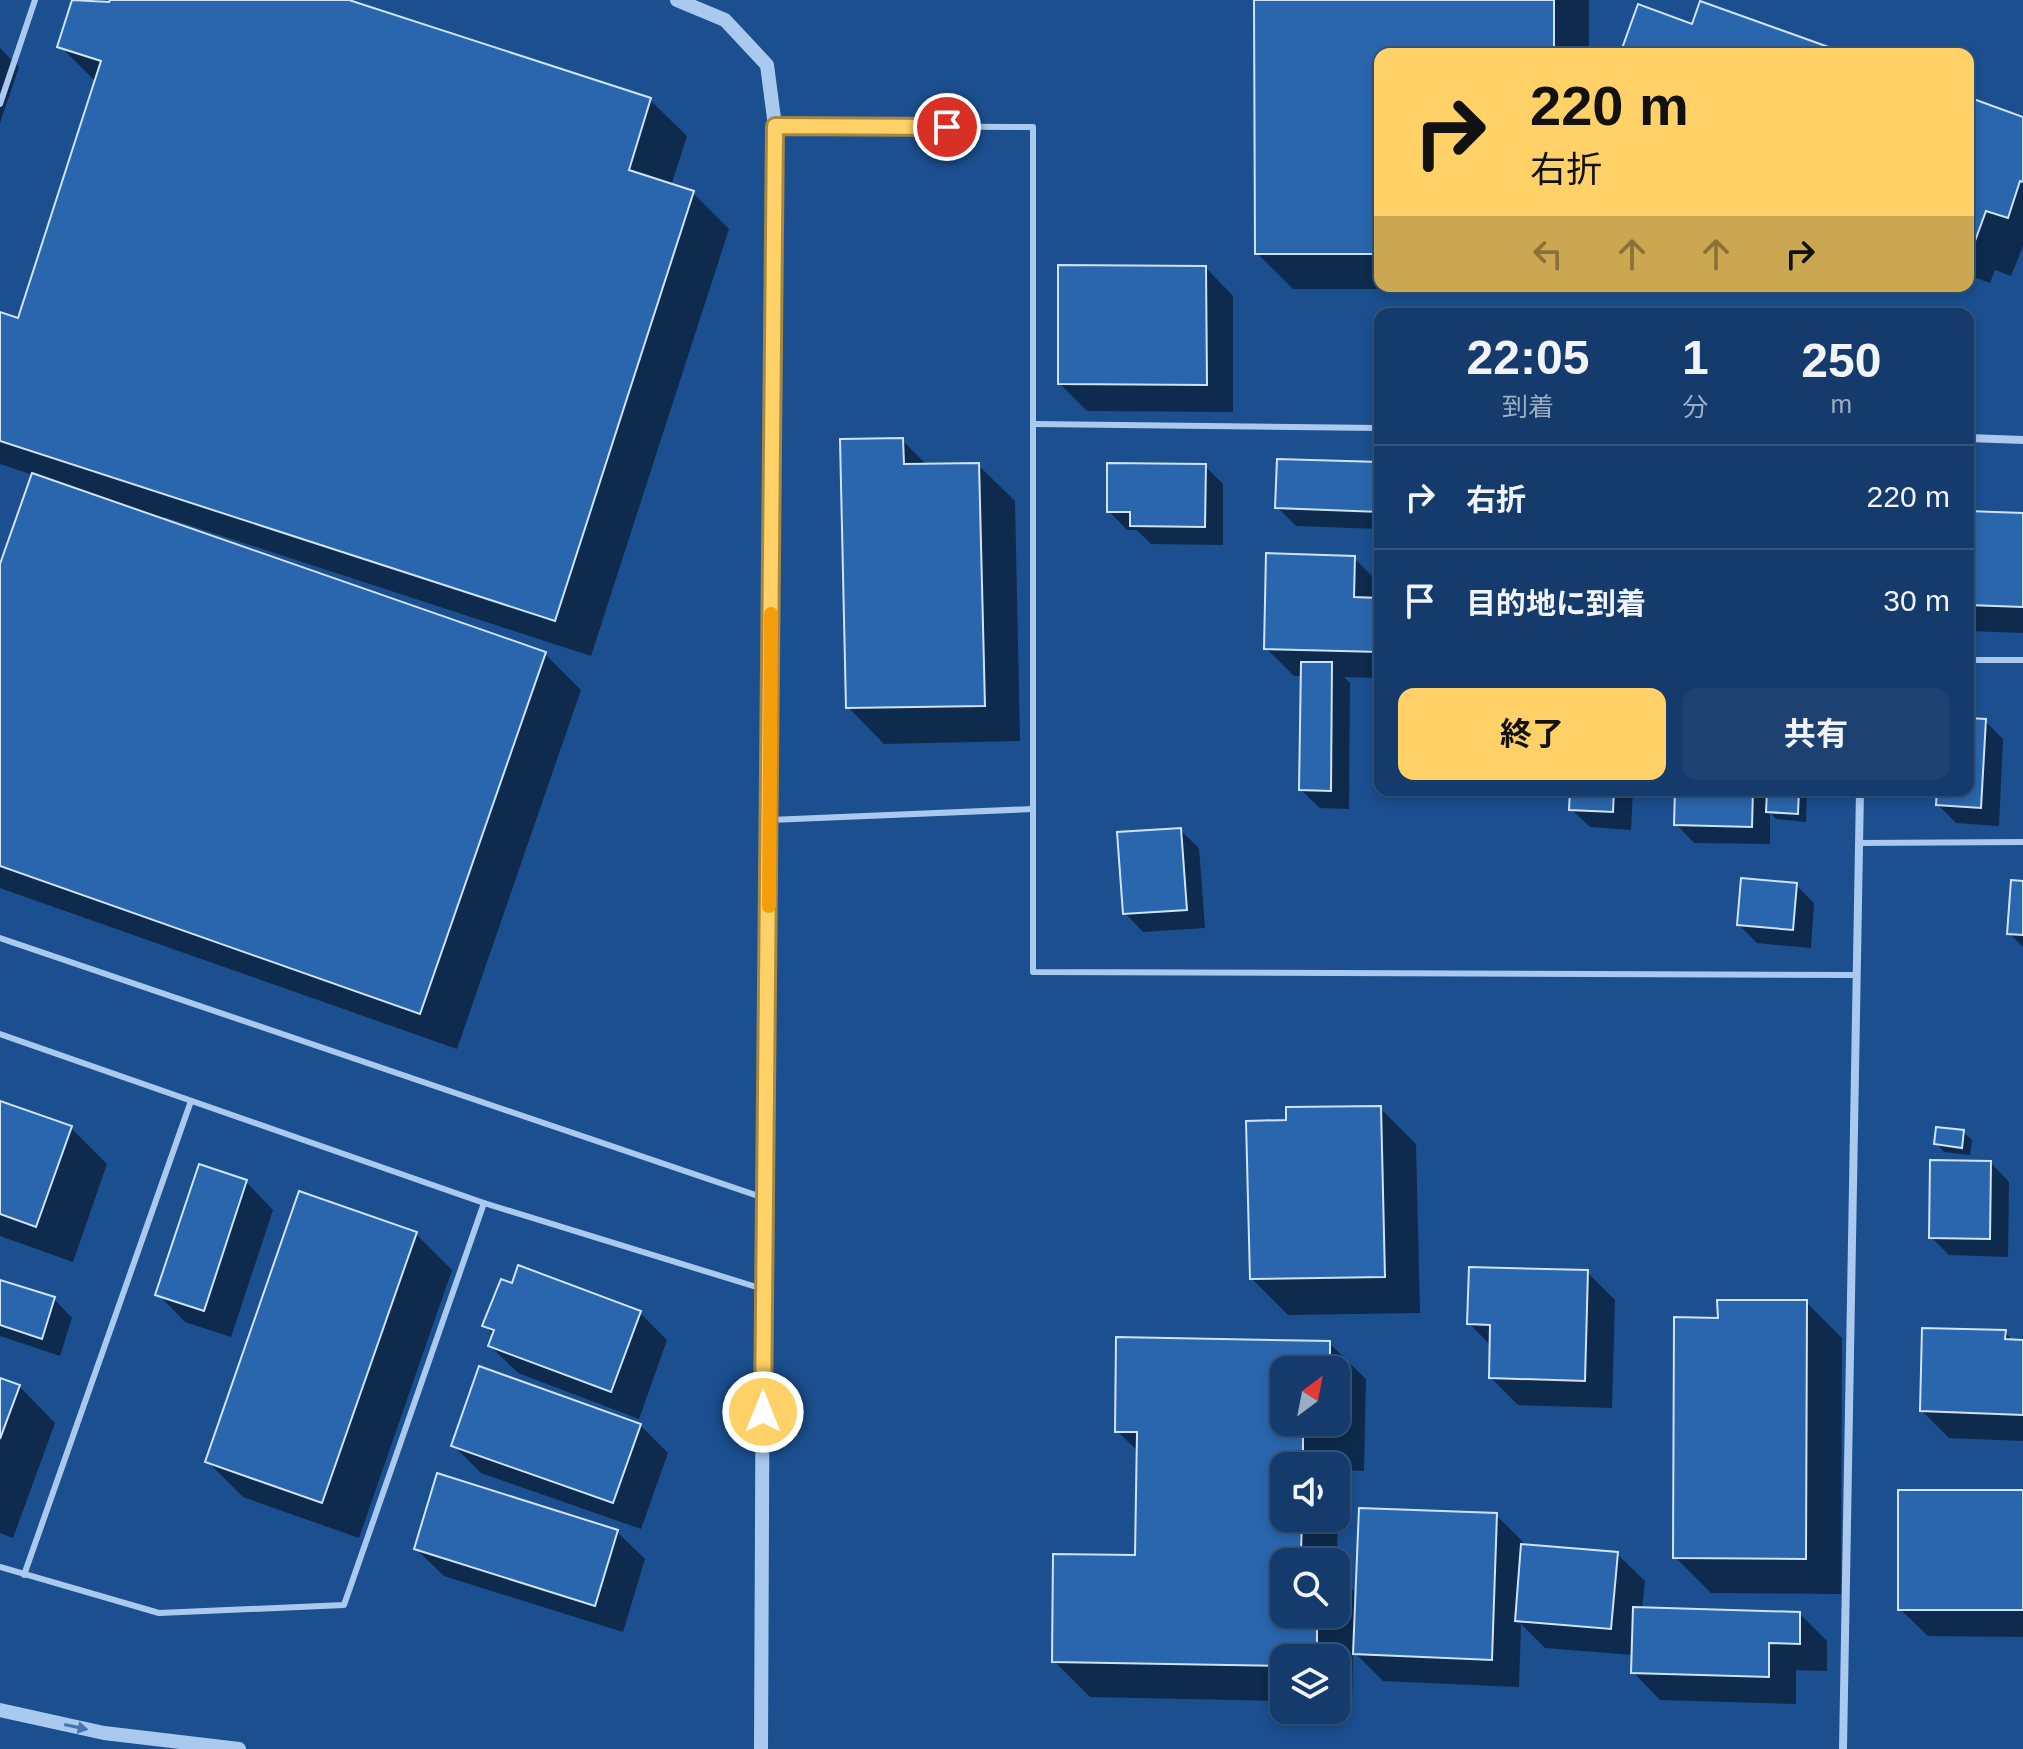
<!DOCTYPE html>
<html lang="ja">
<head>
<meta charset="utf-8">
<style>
	:root { --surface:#143b6b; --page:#1d4271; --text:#f1f3f6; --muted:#9dadc1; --line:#33557e; --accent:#ffd166 }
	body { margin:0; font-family:Helvetica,"Noto Sans JP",sans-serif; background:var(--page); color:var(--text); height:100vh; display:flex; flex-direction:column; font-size:30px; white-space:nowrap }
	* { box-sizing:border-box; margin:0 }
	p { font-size:26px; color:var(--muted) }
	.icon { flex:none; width:44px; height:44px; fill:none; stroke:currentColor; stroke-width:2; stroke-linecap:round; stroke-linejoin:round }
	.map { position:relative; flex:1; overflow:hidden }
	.sheet { position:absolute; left:1374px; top:308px; width:600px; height:488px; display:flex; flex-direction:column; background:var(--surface); border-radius:16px; box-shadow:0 4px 12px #0003,0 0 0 2px var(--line) }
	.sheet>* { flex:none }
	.banner { position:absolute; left:1374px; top:48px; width:600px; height:244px; border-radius:16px; box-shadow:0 4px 12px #0003,0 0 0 2px var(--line); background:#ffd166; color:#111; overflow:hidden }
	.needle { width:52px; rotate:32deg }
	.controls { position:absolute; left:1270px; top:1356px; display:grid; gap:16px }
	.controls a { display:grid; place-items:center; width:80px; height:80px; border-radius:16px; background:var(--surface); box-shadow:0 4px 12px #0003,0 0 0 2px var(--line); font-size:40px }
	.pin { position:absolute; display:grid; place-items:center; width:68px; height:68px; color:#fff; margin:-34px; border:4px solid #fff; border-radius:50%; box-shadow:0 2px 8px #0007 }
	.me { position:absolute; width:88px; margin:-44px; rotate:0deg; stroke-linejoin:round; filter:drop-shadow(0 0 6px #0008) }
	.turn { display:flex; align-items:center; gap:28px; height:168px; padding:0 24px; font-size:36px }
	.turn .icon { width:104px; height:104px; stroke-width:2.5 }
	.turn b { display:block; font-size:56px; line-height:68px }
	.lanes { display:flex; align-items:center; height:76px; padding:0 24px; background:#0003; justify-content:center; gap:40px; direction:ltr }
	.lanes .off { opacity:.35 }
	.eta { display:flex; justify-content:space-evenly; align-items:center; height:136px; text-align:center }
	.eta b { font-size:48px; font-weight:700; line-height:56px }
	.primary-button { display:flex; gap:16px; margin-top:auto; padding:16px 24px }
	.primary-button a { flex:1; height:92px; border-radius:16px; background:var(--accent); color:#111; font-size:32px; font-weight:700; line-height:92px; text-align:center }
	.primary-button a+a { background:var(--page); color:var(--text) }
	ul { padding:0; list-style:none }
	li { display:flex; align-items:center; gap:24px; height:104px; padding:0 24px; border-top:2px solid var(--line) }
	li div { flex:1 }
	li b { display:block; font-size:30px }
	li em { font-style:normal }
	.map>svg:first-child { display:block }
	.shadow { fill:#0007; fill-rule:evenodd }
	.building { fill:#2a66ad; stroke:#cfe3fa; stroke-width:2 }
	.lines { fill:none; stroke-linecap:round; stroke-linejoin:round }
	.service { stroke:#a9c9ee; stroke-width:6 }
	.minor { stroke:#a9c9ee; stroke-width:8 }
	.tertiary { stroke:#a9c9ee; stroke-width:14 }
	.oneway { fill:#4674ac }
	.route-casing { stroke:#a68842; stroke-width:20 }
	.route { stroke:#ffd166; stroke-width:14 }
	.slow { stroke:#f59e0b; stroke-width:14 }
</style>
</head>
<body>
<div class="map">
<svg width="2023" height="1749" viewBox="0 0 2023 1749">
	<rect width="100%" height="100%" fill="#1b4f8f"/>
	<!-- shadow -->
	<g class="shadow">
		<path d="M 74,0 L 96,0 L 111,5 L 112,0 L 342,0 L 650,100 L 687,136 L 671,186 L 693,193 L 729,229 L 591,656 L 164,517 L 163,521 L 545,654 L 581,690 L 457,1049 L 0,888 L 0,570 L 33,475 L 0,464 L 0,314 L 19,320 L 96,82 L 60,46 Z"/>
		<path d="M 1256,0 L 1589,0 L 1589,54 L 1380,54 L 1380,286 L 1590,286 L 1590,289 L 1293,289 L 1257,253 Z"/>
		<path d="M 0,48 L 19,67 L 0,123 Z"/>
		<path d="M 1968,99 L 2023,119 L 2023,246 L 2011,276 L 1995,270 L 1990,283 L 1968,275 Z"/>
		<path d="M 1206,268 L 1233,296 L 1233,412 L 1087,411 L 1060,384 Z"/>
		<path d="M 902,440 L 928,466 L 978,465 L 1015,501 L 1020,741 L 884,744 L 848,707 Z"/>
		<path d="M 1380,464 L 1380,529 L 1296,526 L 1277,507 Z"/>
		<path d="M 1205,466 L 1223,484 L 1223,545 L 1151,544 L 1137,530 L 1127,530 L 1109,511 Z"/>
		<path d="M 1968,513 L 2023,515 L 2023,633 L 1968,631 Z"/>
		<path d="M 1354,558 L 1380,584 L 1380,678 L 1344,677 L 1350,683 L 1349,809 L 1320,808 L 1301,790 L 1303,676 L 1294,676 L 1266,648 Z"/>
		<path d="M 1968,720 L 1985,721 L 2003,739 L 1999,826 L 1956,823 L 1938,805 L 1939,790 L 1968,790 Z"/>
		<path d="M 1572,790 L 1633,790 L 1631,830 L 1590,827 L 1571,809 Z"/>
		<path d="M 1677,790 L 1807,790 L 1806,822 L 1776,819 L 1770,813 L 1770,844 L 1694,843 L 1676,824 Z"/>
		<path d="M 1180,830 L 1199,848 L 1205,928 L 1143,932 L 1125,913 Z"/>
		<path d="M 2023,883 L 2023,947 L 2009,933 Z"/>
		<path d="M 1796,885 L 1814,903 L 1811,948 L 1757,943 L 1739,925 Z"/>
		<path d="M 0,1103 L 71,1128 L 107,1164 L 73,1262 L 0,1236 Z"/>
		<path d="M 1380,1108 L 1416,1144 L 1420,1313 L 1288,1315 L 1252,1279 L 1288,1122 Z"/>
		<path d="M 1963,1132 L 1972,1140 L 1970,1155 L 1944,1152 L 1936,1143 Z"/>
		<path d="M 1991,1163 L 2009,1182 L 2008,1257 L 1949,1255 L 1931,1237 Z"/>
		<path d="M 246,1182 L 273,1210 L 231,1337 L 185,1322 L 158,1294 Z"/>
		<path d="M 416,1234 L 452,1270 L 359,1538 L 243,1497 L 207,1461 Z"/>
		<path d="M 1587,1272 L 1615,1300 L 1612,1408 L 1518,1405 L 1491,1378 L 1491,1346 L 1469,1323 Z"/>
		<path d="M 0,1282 L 54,1299 L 72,1318 L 60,1356 L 0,1336 Z"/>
		<path d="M 1806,1302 L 1842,1338 L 1841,1594 L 1711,1593 L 1675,1557 L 1720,1320 Z"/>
		<path d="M 640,1313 L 667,1340 L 639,1419 L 518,1373 L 490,1346 L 494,1335 L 484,1325 Z"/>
		<path d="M 2005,1332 L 2014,1342 L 2023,1342 L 2023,1441 L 1949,1438 L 1922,1411 Z"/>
		<path d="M 1329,1343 L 1366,1379 L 1364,1471 L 1338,1470 L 1337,1575 L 1354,1591 L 1354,1602 L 1357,1602 L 1496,1515 L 1524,1543 L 1524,1546 L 1617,1554 L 1645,1581 L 1642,1609 L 1800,1614 L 1827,1641 L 1827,1671 L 1796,1670 L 1796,1704 L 1660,1700 L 1633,1672 L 1633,1655 L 1545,1648 L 1521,1624 L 1519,1687 L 1383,1681 L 1353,1651 L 1352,1702 L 1336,1702 L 1336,1658 L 1284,1658 L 1284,1701 L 1090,1697 L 1054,1661 L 1137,1557 L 1139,1452 L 1117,1431 ZM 1284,1370 L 1336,1370 L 1336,1422 L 1284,1422 ZM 1284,1466 L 1336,1466 L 1336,1518 L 1284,1518 ZM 1284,1562 L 1336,1562 L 1336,1614 L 1284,1614 Z"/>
		<path d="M 0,1380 L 19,1386 L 55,1423 L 13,1538 L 0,1533 Z"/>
		<path d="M 640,1425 L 668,1453 L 641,1529 L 481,1473 L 453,1445 Z"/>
		<path d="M 2023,1492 L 2023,1637 L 1928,1636 L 1900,1609 Z"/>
		<path d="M 617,1532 L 645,1559 L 623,1632 L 444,1576 L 416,1549 Z"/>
	</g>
	<!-- building -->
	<g class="building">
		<path d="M 72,0 L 109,2 L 110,0 L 349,0 L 651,98 L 629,170 L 694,191 L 555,621 L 0,441 L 0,312 L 18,318 L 101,61 L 57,47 Z"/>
		<path d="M 1254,0 L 1554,0 L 1554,54 L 1380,54 L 1380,254 L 1255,254 Z"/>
		<path d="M 1700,1 L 1848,54 L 1620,54 L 1638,4 L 1692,24 Z"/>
		<path d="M 1968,97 L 2023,117 L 2023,182 L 2020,181 L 2008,218 L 1986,211 L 1975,241 L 1968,238 Z"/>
		<path d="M 1058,265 L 1206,266 L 1207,385 L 1058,384 Z"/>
		<path d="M 903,438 L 904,464 L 979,463 L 985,706 L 846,708 L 840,439 Z"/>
		<path d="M 1277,459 L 1380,462 L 1380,512 L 1275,508 Z"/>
		<path d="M 1107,463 L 1206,464 L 1205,527 L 1130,526 L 1130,512 L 1107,512 Z"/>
		<path d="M 32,473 L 546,652 L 420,1014 L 0,866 L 0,564 Z"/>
		<path d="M 1968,511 L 2023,513 L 2023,607 L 1968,605 Z"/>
		<path d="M 1266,553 L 1355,556 L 1354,597 L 1380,598 L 1380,652 L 1264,649 Z"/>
		<path d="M 1301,662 L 1332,662 L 1331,791 L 1299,790 Z"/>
		<path d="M 1968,718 L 1986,719 L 1981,808 L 1936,805 L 1937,790 L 1968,790 Z"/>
		<path d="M 1570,790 L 1614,790 L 1613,812 L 1569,810 Z"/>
		<path d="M 1675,790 L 1753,790 L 1752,827 L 1674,825 Z"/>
		<path d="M 1767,790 L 1799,790 L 1798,814 L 1766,812 Z"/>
		<path d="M 1181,828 L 1187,910 L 1123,914 L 1117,832 Z"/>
		<path d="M 1741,878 L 1797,883 L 1793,930 L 1737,925 Z"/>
		<path d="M 2011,880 L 2023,881 L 2023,935 L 2007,934 Z"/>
		<path d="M 0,1101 L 72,1126 L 36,1227 L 0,1214 Z"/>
		<path d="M 1381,1106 L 1385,1277 L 1250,1279 L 1246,1121 L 1286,1120 L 1286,1107 Z"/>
		<path d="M 1936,1127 L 1964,1130 L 1962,1148 L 1934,1144 Z"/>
		<path d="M 1930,1160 L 1991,1161 L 1990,1239 L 1929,1238 Z"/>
		<path d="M 199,1164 L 247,1180 L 204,1311 L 155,1295 Z"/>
		<path d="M 299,1191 L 417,1232 L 322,1503 L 205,1462 Z"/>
		<path d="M 518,1265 L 641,1311 L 611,1392 L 488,1346 L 494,1330 L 482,1326 L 501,1279 L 512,1283 Z"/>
		<path d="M 1469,1267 L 1588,1270 L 1585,1381 L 1489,1378 L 1490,1325 L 1467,1324 Z"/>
		<path d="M 0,1280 L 55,1297 L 42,1339 L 0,1325 Z"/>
		<path d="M 1717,1300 L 1807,1300 L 1806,1559 L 1673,1558 L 1674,1317 L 1718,1318 Z"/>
		<path d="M 1922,1328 L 2006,1330 L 2005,1339 L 2023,1340 L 2023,1415 L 1920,1411 Z"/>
		<path d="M 1116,1337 L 1330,1341 L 1330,1370 L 1284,1370 L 1284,1422 L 1329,1422 L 1329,1436 L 1303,1435 L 1303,1466 L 1284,1466 L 1284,1518 L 1302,1518 L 1301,1553 L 1318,1553 L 1318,1562 L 1284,1562 L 1284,1614 L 1317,1614 L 1317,1658 L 1284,1658 L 1284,1666 L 1052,1662 L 1053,1554 L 1135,1555 L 1137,1432 L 1115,1432 Z"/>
		<path d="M 479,1366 L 641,1424 L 613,1503 L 451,1446 Z"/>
		<path d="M 0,1378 L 20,1385 L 0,1439 Z"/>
		<path d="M 437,1473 L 618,1530 L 595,1606 L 414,1549 Z"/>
		<rect x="1898" y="1490" width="125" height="120"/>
		<path d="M 1359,1508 L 1497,1513 L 1492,1660 L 1353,1654 Z"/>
		<path d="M 1521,1544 L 1618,1552 L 1611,1629 L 1515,1621 Z"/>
		<path d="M 1633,1607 L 1800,1612 L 1800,1644 L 1769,1643 L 1769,1677 L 1631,1673 Z"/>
	</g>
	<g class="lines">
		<!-- service -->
		<g class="service">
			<path d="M 0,104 L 35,0"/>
			<path d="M 775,126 L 1033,127 L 1033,972 L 1856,975"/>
			<path d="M 1033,424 L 1380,428"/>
			<path d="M 1968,660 L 2023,660"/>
			<path d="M 770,820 L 1033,809"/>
			<path d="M 1859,843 L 2023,842"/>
			<path d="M 0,938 L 764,1198"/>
			<path d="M 0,1034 L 484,1203 L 763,1289"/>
			<path d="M 0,1567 L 159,1613 L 344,1605 L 484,1203"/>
			<path d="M 24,1575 L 191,1101"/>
		</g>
		<!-- minor -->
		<g class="minor">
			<path d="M 1968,438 L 2023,440"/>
			<path d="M 1843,1749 L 1860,790"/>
		</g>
		<!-- tertiary -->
		<g class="tertiary">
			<path d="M 677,0 L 725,20 L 767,65 L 775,126 L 770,820 L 763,1289 L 761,1749"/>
			<path d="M 0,1710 L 104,1733 L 239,1749"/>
		</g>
	</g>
	<!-- one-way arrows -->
	<defs><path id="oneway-solid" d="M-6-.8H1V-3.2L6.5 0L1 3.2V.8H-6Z" transform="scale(2)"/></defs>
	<use class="oneway" href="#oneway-solid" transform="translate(76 1727) rotate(12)"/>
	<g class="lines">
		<!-- route casing -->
		<g class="route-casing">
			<path id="route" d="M 763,1412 L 775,126 L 947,127"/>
		</g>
		<!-- route -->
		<use href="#route" class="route"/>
		<!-- slow -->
		<path class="slow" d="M 769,906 L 771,614"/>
	</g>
</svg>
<div class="controls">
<a><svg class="needle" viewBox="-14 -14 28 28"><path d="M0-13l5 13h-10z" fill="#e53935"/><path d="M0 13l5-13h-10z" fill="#9dadc1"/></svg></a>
<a><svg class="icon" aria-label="sound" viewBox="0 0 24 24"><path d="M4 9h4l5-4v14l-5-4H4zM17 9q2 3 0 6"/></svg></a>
<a><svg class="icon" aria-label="search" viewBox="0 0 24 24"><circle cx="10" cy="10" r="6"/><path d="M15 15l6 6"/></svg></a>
<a><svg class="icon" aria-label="layers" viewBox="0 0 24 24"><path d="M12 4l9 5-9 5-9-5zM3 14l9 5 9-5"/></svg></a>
</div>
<div class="pin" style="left:947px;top:127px;background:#d93025"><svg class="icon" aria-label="arrive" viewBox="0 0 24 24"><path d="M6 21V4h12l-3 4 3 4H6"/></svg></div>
<svg class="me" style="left:763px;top:1412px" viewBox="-20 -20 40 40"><circle r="17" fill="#ffd166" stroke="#fff" stroke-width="3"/><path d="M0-11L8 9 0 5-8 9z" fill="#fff"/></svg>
<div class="banner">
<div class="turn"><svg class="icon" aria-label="right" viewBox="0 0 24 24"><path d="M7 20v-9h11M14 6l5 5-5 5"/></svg><div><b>220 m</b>右折</div></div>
<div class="lanes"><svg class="icon off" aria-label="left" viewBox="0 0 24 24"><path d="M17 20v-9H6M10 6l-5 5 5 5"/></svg><svg class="icon off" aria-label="ahead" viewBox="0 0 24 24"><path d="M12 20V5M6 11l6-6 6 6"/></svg><svg class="icon off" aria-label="ahead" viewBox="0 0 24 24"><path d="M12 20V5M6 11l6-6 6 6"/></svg><svg class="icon" aria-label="right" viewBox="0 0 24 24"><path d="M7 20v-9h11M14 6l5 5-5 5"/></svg></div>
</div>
<section class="sheet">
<div class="eta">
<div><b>22:05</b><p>到着</p></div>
<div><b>1</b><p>分</p></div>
<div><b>250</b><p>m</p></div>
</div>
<ul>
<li><svg class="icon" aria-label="right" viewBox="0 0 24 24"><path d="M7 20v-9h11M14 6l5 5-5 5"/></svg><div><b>右折</b></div><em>220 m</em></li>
<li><svg class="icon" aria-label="arrive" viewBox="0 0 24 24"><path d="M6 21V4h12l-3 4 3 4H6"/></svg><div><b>目的地に到着</b></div><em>30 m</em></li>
</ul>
<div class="primary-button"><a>終了</a><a>共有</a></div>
</section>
</div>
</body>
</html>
